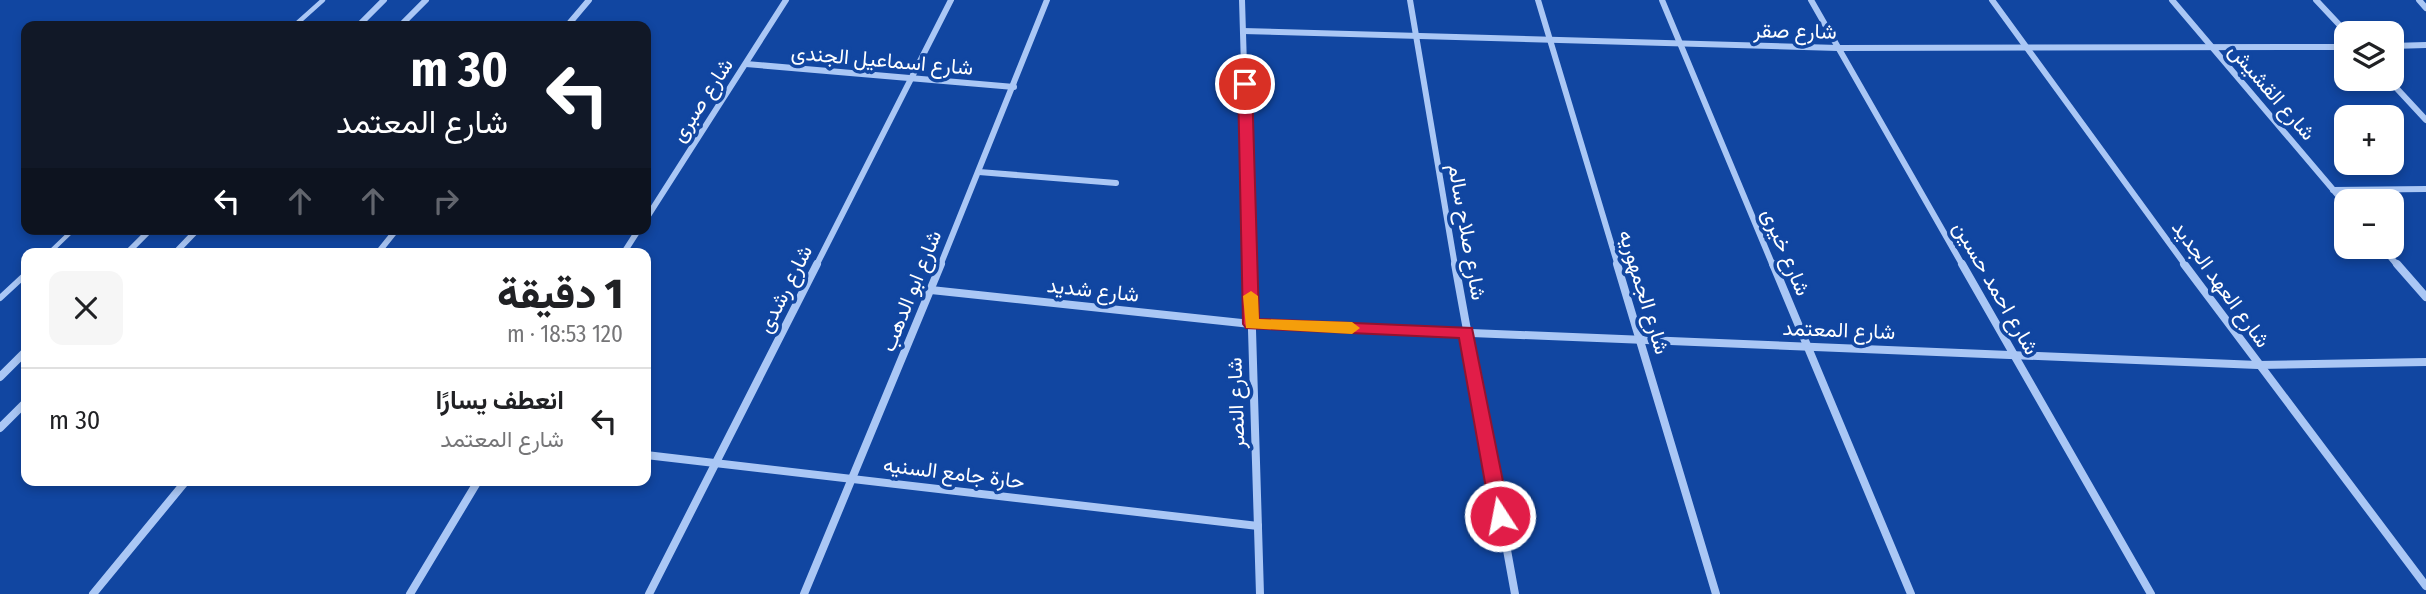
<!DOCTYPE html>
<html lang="ar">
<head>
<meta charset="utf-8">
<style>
	:root { --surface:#fff; --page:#f6f6f6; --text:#202124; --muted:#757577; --line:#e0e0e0 }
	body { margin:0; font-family:"Fira Sans Condensed",Vazirmatn,sans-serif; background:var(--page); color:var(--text); direction:rtl; height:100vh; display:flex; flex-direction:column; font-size:26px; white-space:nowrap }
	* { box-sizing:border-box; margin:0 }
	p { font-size:23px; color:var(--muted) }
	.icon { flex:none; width:38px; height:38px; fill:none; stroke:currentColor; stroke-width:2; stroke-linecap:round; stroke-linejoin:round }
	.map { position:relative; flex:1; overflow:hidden; direction:ltr }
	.panel { position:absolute; left:21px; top:248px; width:630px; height:238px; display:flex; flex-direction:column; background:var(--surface); border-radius:14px; box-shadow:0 4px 10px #0003; direction:rtl }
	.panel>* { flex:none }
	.guide { position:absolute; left:21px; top:21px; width:630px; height:214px; border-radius:14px; box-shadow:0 4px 10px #0003; direction:rtl; background:#111827; color:#fff; overflow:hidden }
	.buttons { position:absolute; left:2334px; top:21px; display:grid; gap:14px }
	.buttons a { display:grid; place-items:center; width:70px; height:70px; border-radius:14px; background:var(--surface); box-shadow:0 4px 10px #0003; font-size:35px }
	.pin { position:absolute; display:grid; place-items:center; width:60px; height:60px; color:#fff; margin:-30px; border:4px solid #fff; border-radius:50%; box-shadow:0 2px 7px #0007 }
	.me { position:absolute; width:77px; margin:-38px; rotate:349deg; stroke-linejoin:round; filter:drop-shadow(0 0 5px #0008) }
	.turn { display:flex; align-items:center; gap:24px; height:147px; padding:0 28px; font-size:32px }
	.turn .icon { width:91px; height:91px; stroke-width:2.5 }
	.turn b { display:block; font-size:49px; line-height:60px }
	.lanes { display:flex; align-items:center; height:66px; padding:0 28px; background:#0003; justify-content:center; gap:35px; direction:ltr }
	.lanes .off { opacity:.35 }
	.round { display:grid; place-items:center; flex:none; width:74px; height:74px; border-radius:14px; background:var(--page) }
	.summary { display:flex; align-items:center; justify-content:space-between; height:119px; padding:0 28px }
	h1 { font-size:42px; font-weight:800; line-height:52px }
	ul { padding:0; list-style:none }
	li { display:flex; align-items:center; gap:21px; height:105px; padding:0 28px; border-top:2px solid var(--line) }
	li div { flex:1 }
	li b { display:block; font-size:26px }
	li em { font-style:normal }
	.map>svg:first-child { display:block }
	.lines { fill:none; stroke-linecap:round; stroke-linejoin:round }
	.lane-far1 { stroke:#aac7f5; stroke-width:4.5 }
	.lane { stroke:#aac7f5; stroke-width:6 }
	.street-far1 { stroke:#aac7f5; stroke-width:6 }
	.street { stroke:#aac7f5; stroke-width:8 }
	.route { fill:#e11d48; stroke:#92132f; stroke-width:2 }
	.slow { fill:#f59e0b }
	.labels { text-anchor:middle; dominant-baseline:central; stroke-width:7; stroke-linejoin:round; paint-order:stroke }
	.street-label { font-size:21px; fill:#fff; stroke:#1146a1 }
</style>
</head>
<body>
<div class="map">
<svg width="2426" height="594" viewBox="0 0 2426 594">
	<rect width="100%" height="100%" fill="#1146a1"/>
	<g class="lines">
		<!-- lane-far1 -->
		<g class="lane-far1">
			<path d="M 294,26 L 323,0"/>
			<path d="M 48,254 L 74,229"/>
		</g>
		<!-- lane -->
		<path class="lane" d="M 0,298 L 26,274"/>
		<!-- street-far1 -->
		<g class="street-far1">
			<path d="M 1242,0 L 1250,266"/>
			<path d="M 1410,0 L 1455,266"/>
			<path d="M 1538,0 L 1618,266"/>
			<path d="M 1662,0 L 1773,266"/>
			<path d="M 1811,0 L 1963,266"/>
			<path d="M 1992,0 L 2186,266"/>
			<path d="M 2172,0 L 2347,206"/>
			<path d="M 2316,0 L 2347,33"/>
			<path d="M 2419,0 L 2426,8"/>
			<path d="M 358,26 L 384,0"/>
			<path d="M 400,26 L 426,0"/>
			<path d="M 567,26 L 589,0"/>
			<path d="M 1243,31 L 1838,48 L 2347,47"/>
			<path d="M 2392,46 L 2426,45"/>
			<path d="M 746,64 L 1014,87"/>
			<path d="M 2388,79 L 2426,120"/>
			<path d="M 979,172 L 1116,183"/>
			<path d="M 2333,190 L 2426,189"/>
			<path d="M 646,219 L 786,0"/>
			<path d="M 2382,247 L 2398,266"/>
			<path d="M 126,254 L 151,229"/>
			<path d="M 174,254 L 198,229"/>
			<path d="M 377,254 L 397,229"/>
			<path d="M 623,254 L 639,229"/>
			<path d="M 816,266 L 951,0"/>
			<path d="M 940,266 L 1047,0"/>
		</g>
		<!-- street -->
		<g class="street">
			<path d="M 1250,264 L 1260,594"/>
			<path d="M 1455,264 L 1515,594"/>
			<path d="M 1617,264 L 1716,594"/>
			<path d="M 1773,264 L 1911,594"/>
			<path d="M 1962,264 L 2151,594"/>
			<path d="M 2184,264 L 2426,586"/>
			<path d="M 2397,264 L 2426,297"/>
			<path d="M 931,290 L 1251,324 L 2258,365 L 2426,362"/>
			<path d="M 0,377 L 26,351"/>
			<path d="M 0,428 L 26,402"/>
			<path d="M 646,455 L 1258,526"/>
			<path d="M 93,594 L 186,481"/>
			<path d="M 410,594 L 478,481"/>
			<path d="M 649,594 L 817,264"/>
			<path d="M 804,594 L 941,264"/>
		</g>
	</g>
	<!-- route -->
	<path class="route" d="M 1245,80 L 1252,84 L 1259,319 L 1472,328 L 1510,516 L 1507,521 L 1500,523 L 1494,521 L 1491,516 L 1459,338 L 1246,328 L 1243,324 L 1238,84 Z"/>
	<!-- slow -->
	<path class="slow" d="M 1251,291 L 1258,296 L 1259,319 L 1352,322 L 1360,328 L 1352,334 L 1246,328 L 1243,296 Z"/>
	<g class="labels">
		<!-- street labels -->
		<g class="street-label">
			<text transform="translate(1795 31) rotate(1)">شارع صقر</text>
			<text transform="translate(882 60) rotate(5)">شارع اسماعيل الجندى</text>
			<text transform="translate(2272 92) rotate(49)">شارع القشيش</text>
			<text transform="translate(702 100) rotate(-57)">شارع صبرى</text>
			<text transform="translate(1467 232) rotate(80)">شارع صلاح سالم</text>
			<text transform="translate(1786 252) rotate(67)">شارع خيرى</text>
			<text transform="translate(2221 284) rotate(54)">شارع العهد الجديد</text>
			<text transform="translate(1996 288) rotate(60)">شارع احمد حسين</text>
			<text transform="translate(785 289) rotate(-63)">شارع رشدى</text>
			<text transform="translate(1093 290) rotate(6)">شارع شديد</text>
			<text transform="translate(911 291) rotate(-68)">شارع ابو الدهب</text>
			<text transform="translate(1644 292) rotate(73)">شارع الجمهوريه</text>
			<text transform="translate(1839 330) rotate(2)">شارع المعتمد</text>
			<text transform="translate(1236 403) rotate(-92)">شارع النصر</text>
			<text transform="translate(954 473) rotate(7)">حارة جامع السنيه</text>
		</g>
	</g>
</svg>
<div class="buttons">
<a><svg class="icon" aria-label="layers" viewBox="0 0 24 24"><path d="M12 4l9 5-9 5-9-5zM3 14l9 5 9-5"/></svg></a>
<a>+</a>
<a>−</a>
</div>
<div class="pin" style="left:1245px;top:84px;background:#d93025"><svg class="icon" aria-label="arrive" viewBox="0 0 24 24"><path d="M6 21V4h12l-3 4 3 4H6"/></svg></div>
<svg class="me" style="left:1500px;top:516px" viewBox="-20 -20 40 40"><circle r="17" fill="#e11d48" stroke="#fff" stroke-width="3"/><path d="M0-11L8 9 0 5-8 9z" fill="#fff"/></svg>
<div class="guide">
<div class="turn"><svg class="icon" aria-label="left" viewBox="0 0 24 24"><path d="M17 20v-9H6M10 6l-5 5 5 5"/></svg><div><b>30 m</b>شارع المعتمد</div></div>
<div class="lanes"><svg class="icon" aria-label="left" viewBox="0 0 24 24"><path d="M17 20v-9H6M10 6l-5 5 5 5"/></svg><svg class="icon off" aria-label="ahead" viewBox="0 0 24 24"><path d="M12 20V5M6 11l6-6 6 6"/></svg><svg class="icon off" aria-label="ahead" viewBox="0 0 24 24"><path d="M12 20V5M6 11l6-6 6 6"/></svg><svg class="icon off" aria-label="right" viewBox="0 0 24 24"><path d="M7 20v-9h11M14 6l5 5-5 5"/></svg></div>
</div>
<section class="panel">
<div class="summary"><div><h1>1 دقيقة</h1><p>120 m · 18:53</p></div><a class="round"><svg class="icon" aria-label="close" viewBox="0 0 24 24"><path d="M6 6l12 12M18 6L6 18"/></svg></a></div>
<ul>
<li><svg class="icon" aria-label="left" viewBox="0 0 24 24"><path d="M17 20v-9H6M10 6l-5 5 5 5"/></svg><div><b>انعطف يسارًا</b><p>شارع المعتمد</p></div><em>30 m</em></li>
</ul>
</section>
</div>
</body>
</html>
